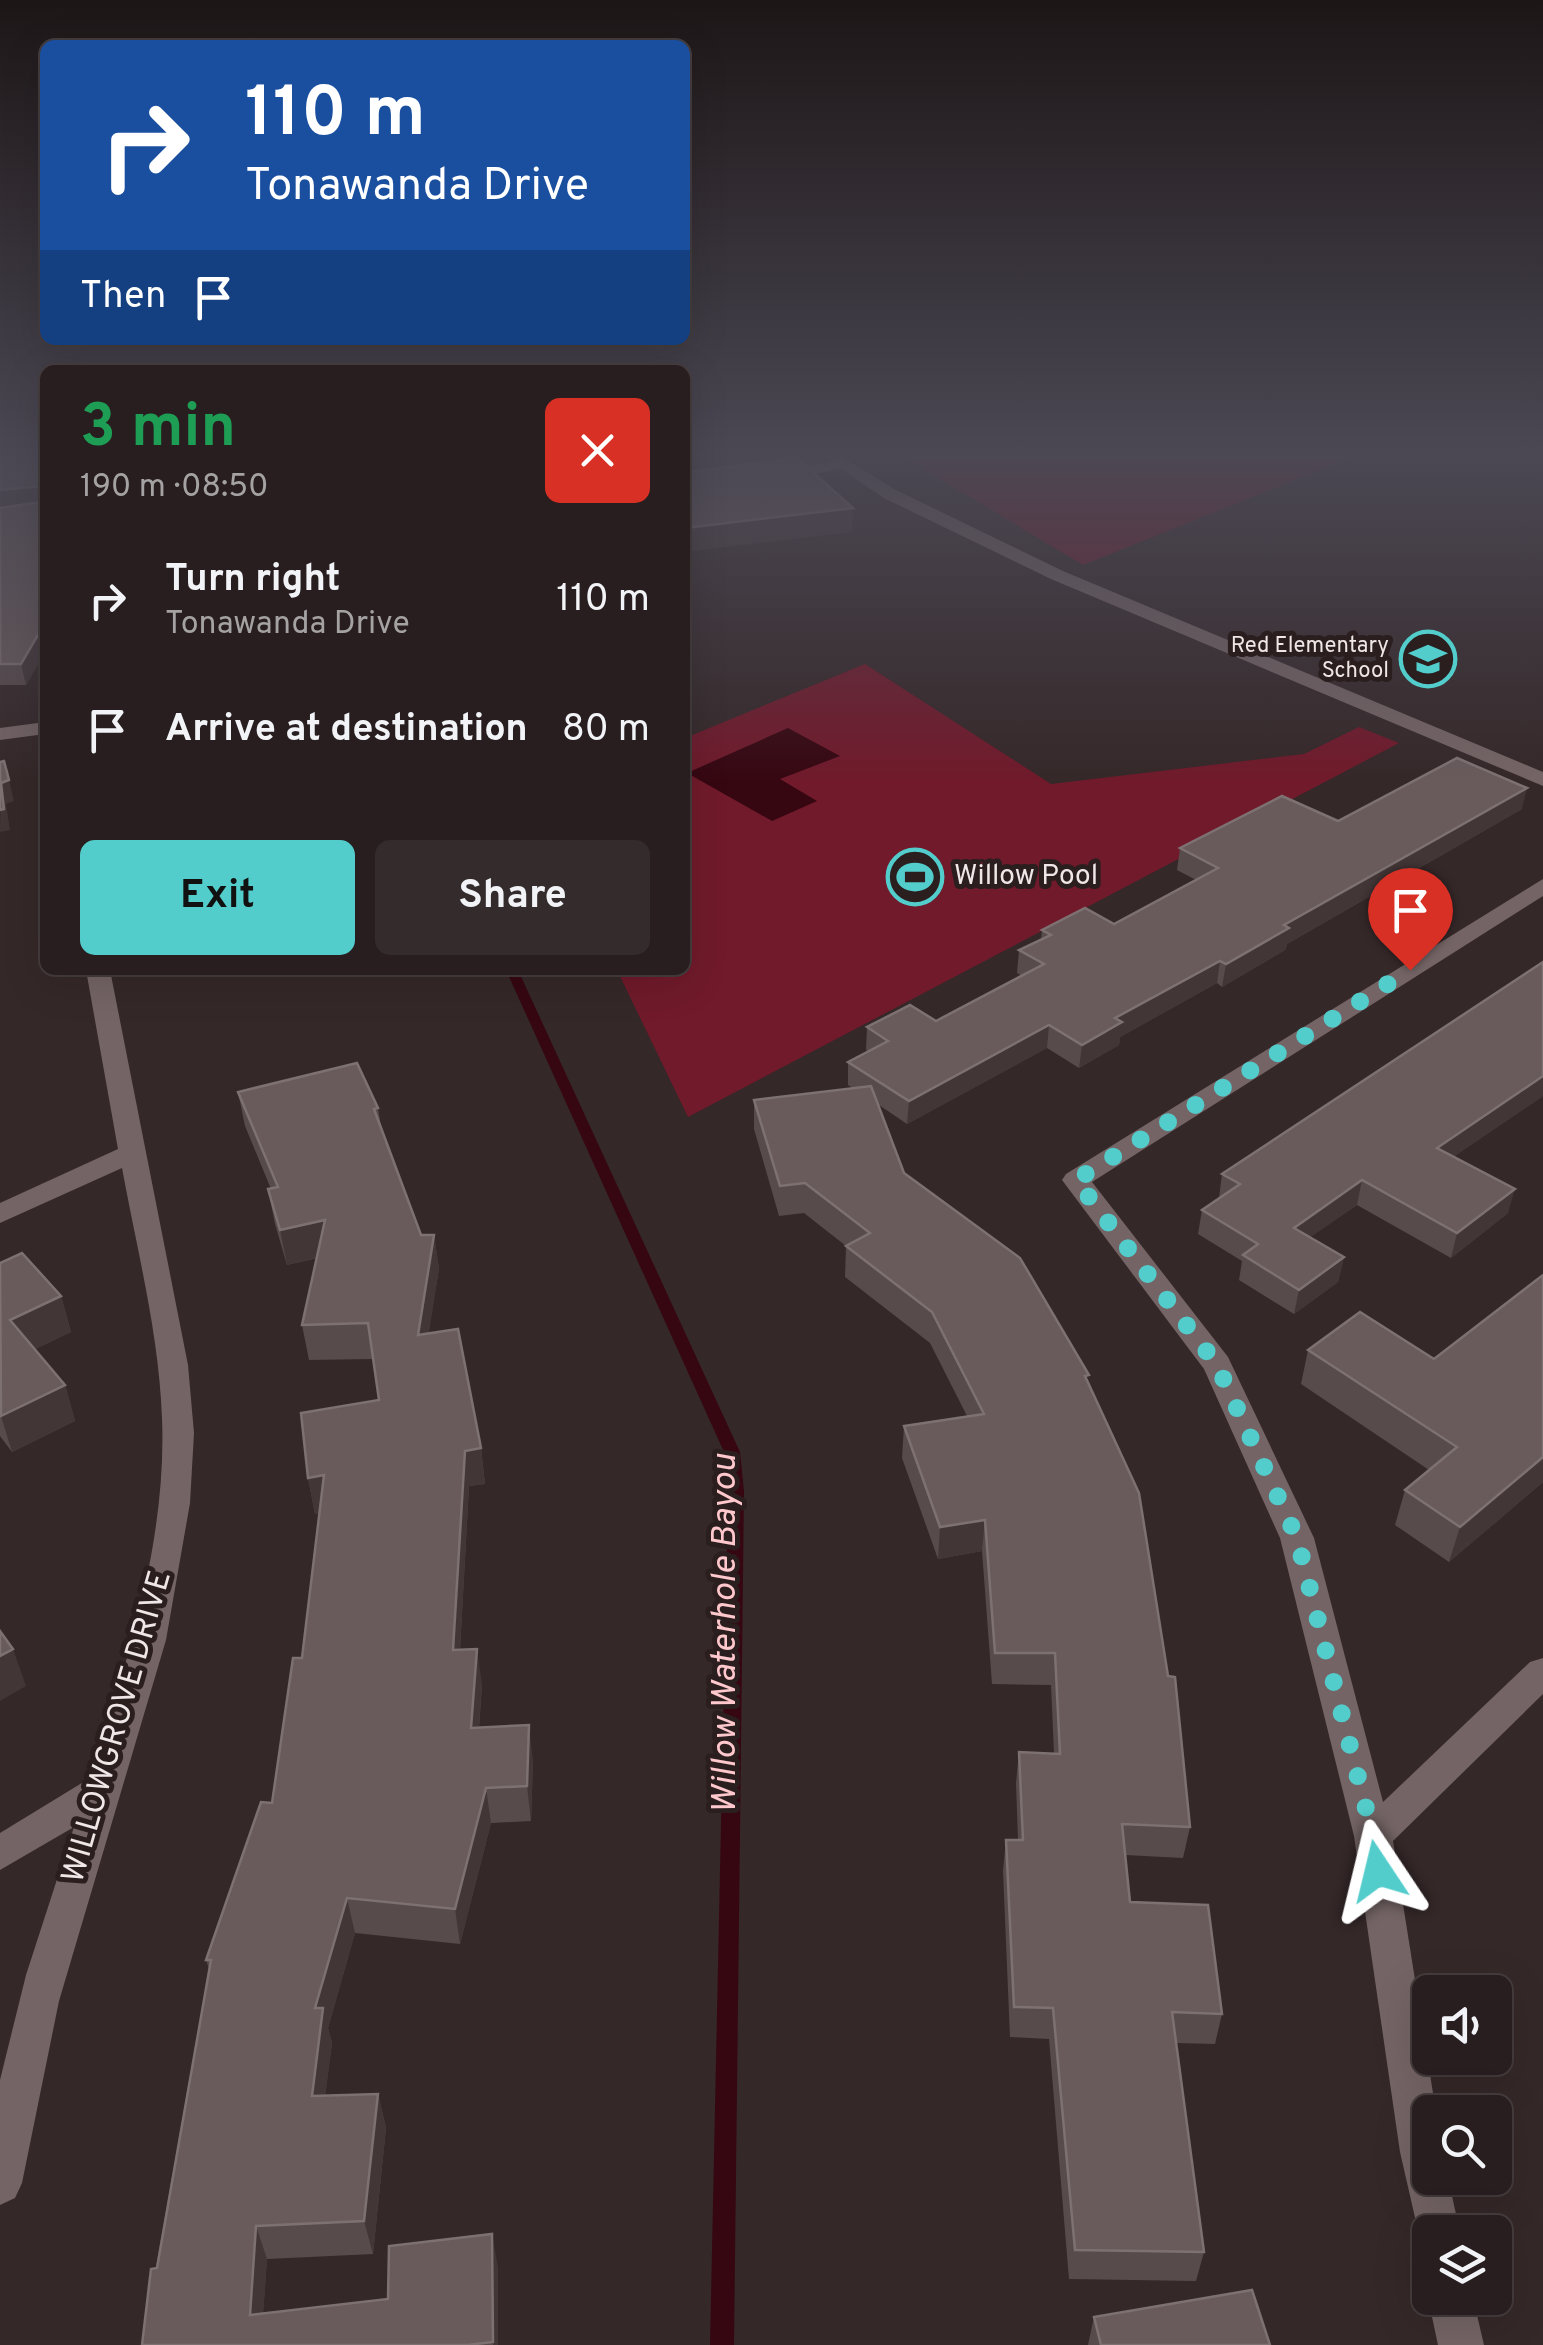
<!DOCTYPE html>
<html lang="en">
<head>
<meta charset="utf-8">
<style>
	:root { --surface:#281e1f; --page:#342b2c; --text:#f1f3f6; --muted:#a5a2a4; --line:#443c3d; --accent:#53cdcb }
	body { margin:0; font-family:Overpass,sans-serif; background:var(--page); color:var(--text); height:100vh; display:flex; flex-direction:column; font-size:38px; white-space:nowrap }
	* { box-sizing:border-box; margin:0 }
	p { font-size:32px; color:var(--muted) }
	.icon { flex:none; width:55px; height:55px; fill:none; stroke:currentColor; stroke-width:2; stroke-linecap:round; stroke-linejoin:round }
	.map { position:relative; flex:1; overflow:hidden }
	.side { position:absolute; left:40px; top:365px; width:650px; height:610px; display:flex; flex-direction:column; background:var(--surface); border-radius:15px; box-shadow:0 10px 40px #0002,0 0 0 2px var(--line) }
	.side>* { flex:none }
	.top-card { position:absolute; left:40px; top:40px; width:650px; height:305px; border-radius:15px; box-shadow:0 10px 40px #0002,0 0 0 2px var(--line); background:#1a4fa0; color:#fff; overflow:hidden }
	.buttons { position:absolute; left:1412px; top:1975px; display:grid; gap:20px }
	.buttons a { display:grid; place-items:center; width:100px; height:100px; border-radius:15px; background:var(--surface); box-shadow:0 10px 40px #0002,0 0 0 2px var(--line); font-size:50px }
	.pin { position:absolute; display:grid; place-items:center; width:85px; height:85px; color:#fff; margin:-102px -42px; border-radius:50% 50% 50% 0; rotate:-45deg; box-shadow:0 0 10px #0007 }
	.pin .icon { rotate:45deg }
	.me { position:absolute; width:110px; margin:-55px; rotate:350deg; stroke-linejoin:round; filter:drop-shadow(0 0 8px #0008) }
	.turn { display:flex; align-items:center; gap:35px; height:210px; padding:0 40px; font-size:45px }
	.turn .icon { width:130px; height:130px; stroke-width:2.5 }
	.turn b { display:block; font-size:70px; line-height:85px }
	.then { display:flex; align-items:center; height:95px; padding:0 40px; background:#0003; gap:20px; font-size:38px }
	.round { display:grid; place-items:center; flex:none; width:105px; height:105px; border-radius:15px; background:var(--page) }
	.head { display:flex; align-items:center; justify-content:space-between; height:170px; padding:0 40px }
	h1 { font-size:60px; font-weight:700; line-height:75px; color:#1e9e55 }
	.cta { display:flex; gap:20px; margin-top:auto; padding:20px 40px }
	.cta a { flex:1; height:115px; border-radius:15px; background:var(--accent); color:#111; font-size:40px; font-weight:700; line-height:115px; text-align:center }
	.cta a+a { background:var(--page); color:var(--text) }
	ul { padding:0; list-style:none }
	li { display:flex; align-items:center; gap:30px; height:130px; padding:0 40px }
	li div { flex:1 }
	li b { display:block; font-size:38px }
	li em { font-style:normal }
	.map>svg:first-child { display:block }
	.green { fill:#701a2b }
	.water { fill:#360711 }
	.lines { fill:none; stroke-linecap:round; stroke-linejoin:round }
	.stream { fill:#360711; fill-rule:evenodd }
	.minor { fill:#746465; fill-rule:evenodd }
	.tertiary { fill:#746465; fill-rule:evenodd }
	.wall { fill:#584b4c }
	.shaded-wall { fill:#433637 }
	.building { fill:#695b5c; stroke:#7e7172; stroke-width:2.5 }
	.route { stroke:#53cdcb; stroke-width:18; stroke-dasharray:0 32.4 }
	.labels { text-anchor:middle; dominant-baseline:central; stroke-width:10; stroke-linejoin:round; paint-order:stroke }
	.far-poi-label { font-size:22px; fill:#efe6e7; stroke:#2b1e1f; text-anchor:end }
	.poi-label { font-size:28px; fill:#efe6e7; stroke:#2b1e1f; text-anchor:start }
	.near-street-label { font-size:32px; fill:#efe6e7; stroke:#2b1e1f }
	.near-water-label { font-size:35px; font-style:italic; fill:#fec8cc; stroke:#2b1e1f }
</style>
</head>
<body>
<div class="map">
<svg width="1543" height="2345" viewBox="0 0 1543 2345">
	<rect width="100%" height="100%" fill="#352829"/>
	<!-- green -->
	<g class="green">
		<path d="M 897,453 L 1362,453 L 1083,565 Z"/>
		<path d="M 865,664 L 1051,784 L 1304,754 L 1359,727 L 1399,743 L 688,1117 L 617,970 L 685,970 L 685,738 Z"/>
	</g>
	<!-- water -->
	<path class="water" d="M 788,728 L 840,756 L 780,779 L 817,801 L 772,821 L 687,773 Z"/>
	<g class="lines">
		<!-- stream -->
		<path class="stream" d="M 506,970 L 518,970 L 740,1452 L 744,1491 L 734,2345 L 710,2345 L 728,1491 L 724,1452 Z"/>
		<!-- minor -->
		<g class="minor">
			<path d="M 841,460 L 849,465 L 847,468 L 773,481 L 765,476 L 773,471 Z"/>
			<path d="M 45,722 L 45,734 L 0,740 L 0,728 Z"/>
			<path d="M 1543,879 L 1543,896 L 1092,1182 L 1228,1357 L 1314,1538 L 1383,1802 L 1530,1662 L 1543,1658 L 1543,1694 L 1393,1841 L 1436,2112 L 1430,2112 L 1430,2178 L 1448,2178 L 1460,2232 L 1430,2232 L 1430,2251 L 1422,2248 L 1400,2152 L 1354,1836 L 1280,1538 L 1204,1369 L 1062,1180 L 1066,1174 Z"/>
			<path d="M 86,970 L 110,970 L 188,1365 L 194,1433 L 190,1503 L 166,1640 L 59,2001 L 22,2183 L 15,2198 L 0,2205 L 0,2080 L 26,1975 L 74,1827 L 0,1870 L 0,1833 L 90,1778 C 127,1663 167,1540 162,1418 C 159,1334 137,1250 122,1168 L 0,1223 L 0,1203 L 118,1149 Z"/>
			<path d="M 1430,2294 L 1430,2298 L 1473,2298 L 1484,2345 L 1438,2345 L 1428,2298 Z"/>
		</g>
		<!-- tertiary -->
		<path class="tertiary" d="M 818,453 L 836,453 L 896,490 L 1063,571 L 1543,772 L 1543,786 L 1051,579 L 884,498 Z"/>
	</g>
	<!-- wall -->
	<g class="wall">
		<path d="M 0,453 L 45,453 L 45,652 L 26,685 L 0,685 Z"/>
		<path d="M 1522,809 L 1287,944 L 1285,950 L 1222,987 L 1217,983 L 1120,1037 L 1119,1045 L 1079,1068 L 1047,1048 L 907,1124 L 879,1105 L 904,1173 L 1088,1382 L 1190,1827 L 1183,1858 L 1125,1855 L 1130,1902 L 1222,2014 L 1215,2044 L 1176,2043 L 1204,2252 L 1196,2281 L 1069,2279 L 1049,2039 L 1010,2037 L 1003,1871 L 1006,1840 L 1018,1840 L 1016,1783 L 1019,1752 L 1054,1754 L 1051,1685 L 992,1684 L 982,1551 L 938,1559 L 902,1458 L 904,1426 L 967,1416 L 930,1343 L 845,1277 L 846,1246 L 804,1213 L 779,1216 L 754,1129 L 754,1100 L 853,1088 L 848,1085 L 848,1062 L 868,1051 L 866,1050 L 867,1027 L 936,1021 L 1022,976 L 1017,973 L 1019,950 L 1041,940 L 1042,930 L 1114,924 L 1196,880 L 1177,870 L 1180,848 L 1338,821 Z"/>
		<path d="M 238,1092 L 378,1108 L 381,1127 L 421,1235 L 434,1235 L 439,1269 L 428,1334 L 481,1448 L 485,1484 L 469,1486 L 460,1650 L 482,1685 L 479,1728 L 533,1761 L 531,1821 L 491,1823 L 460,1944 L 355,1933 L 328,2028 L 332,2043 L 325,2096 L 378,2094 L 386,2128 L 373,2254 L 267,2259 L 263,2313 L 388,2299 L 498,2267 L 498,2345 L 142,2345 L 209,1969 L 206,1960 L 272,1803 L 302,1658 L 319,1513 L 315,1514 L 308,1478 L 379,1400 L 373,1359 L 309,1360 L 302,1325 L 317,1258 L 287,1265 L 275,1224 L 268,1189 L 271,1189 L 245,1126 Z"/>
		<path d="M 1543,1096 L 1453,1157 L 1508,1213 L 1451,1258 L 1357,1205 L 1310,1237 L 1344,1257 L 1338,1282 L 1294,1314 L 1239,1280 L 1242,1261 L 1198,1234 L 1202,1210 L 1219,1198 L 1222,1174 Z"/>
		<path d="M 0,1263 L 61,1296 L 71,1332 L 35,1349 L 65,1385 L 75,1421 L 12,1452 L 0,1436 Z"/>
		<path d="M 1543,1275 L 1543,1482 L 1449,1562 L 1395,1525 L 1405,1490 L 1429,1470 L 1301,1384 L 1308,1350 L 1434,1359 Z"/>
		<path d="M 1094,2317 L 1270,2345 L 1088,2345 Z"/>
	</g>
	<!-- shaded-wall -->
	<g class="shaded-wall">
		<path d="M 716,453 L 781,453 L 781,466 L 685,480 L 685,457 Z"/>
		<path d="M 43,486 L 45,505 L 0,510 L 0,490 Z"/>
		<path d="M 853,508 L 852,532 L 685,552 L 685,528 Z"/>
		<path d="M 690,565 L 691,589 L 685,591 L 685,567 Z"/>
		<path d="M 45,623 L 45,652 L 26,685 L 21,664 Z"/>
		<path d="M 9,780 L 14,801 L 6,804 L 10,830 L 0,832 L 1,783 Z"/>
		<path d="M 1527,788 L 1522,809 L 1287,944 L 1285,950 L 1222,987 L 1226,964 L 1284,925 Z"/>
		<path d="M 1220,961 L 1217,983 L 1120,1037 L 1119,1045 L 1079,1068 L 1082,1045 L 1115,1018 Z"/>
		<path d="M 1049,1025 L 1047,1048 L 907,1124 L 909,1101 Z"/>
		<path d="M 1543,1076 L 1543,1096 L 1431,1172 L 1437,1148 Z"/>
		<path d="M 1362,1180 L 1357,1205 L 1289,1252 L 1294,1228 Z"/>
		<path d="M 1515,1189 L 1508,1213 L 1451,1258 L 1457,1233 Z"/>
		<path d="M 325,1220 L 331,1254 L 287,1265 L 280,1230 Z"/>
		<path d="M 434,1235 L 439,1269 L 423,1371 L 418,1335 Z"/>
		<path d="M 1344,1257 L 1338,1282 L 1294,1314 L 1299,1290 Z"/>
		<path d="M 61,1296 L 71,1332 L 21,1356 L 10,1320 Z"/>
		<path d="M 65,1385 L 75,1421 L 12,1452 L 1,1416 Z"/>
		<path d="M 481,1448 L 485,1484 L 469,1486 L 458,1686 L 453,1650 L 465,1451 Z"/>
		<path d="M 1543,1457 L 1543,1482 L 1449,1562 L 1460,1527 Z"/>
		<path d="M 324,1475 L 331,1511 L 315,1514 L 308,1478 Z"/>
		<path d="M 985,1520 L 982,1551 L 938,1559 L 940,1527 Z"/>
		<path d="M 13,1649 L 26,1686 L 0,1701 L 0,1656 Z"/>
		<path d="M 477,1649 L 482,1685 L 476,1764 L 471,1728 Z"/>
		<path d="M 529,1725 L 533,1761 L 531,1821 L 527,1786 Z"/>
		<path d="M 486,1788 L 491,1823 L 460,1944 L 455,1909 Z"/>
		<path d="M 347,1898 L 355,1933 L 328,2028 L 332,2043 L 321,2130 L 312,2096 L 315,2008 Z"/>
		<path d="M 378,2094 L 386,2128 L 373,2254 L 364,2221 Z"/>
		<path d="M 256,2226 L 267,2259 L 261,2345 L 250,2315 Z"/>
		<path d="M 492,2234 L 498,2267 L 498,2345 L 493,2345 Z"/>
	</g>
	<!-- building -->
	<g class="building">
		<path d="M 0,453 L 45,453 L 45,623 L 21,664 L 0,664 L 0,508 L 41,502 L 43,486 L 0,490 Z"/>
		<path d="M 685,453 L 716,453 L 685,457 Z"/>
		<path d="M 796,457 L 853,508 L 685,528 L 685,473 Z"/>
		<path d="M 1457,758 L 1527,788 L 1284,925 L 1289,928 L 1226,964 L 1220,961 L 1115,1018 L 1122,1022 L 1082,1045 L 1049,1025 L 909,1101 L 848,1062 L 888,1041 L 867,1027 L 910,1005 L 936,1021 L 1044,964 L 1019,950 L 1051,935 L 1042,930 L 1085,908 L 1114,924 L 1218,868 L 1180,848 L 1282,796 L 1338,821 Z"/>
		<path d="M 4,761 L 9,780 L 1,783 L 4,809 L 0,810 L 0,762 Z"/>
		<path d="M 1543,962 L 1543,1076 L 1437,1148 L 1515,1189 L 1457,1233 L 1362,1180 L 1294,1228 L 1344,1257 L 1299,1290 L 1243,1255 L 1258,1244 L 1202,1210 L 1240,1184 L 1222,1174 Z"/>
		<path d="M 357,1063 L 378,1108 L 374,1109 L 421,1235 L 434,1235 L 418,1335 L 458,1329 L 481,1448 L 465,1451 L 453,1650 L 477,1649 L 471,1728 L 529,1725 L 527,1786 L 486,1788 L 455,1909 L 347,1898 L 315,2008 L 323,2008 L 312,2096 L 378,2094 L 364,2221 L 256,2226 L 250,2315 L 388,2299 L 389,2246 L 492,2234 L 493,2342 L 468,2345 L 142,2345 L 151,2269 L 157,2268 L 211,1960 L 206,1960 L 261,1802 L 272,1803 L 293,1658 L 302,1658 L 324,1475 L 308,1478 L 301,1413 L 379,1400 L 368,1323 L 302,1325 L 325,1220 L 280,1230 L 268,1189 L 278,1187 L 238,1092 Z"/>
		<path d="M 871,1086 L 904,1173 L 1020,1258 L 1089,1375 L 1085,1376 L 1139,1493 L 1168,1676 L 1175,1677 L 1190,1827 L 1122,1824 L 1130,1902 L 1208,1905 L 1222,2014 L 1172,2012 L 1204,2252 L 1075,2250 L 1053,2008 L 1014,2007 L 1006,1840 L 1023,1840 L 1019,1752 L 1060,1754 L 1055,1653 L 995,1653 L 985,1520 L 940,1527 L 904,1426 L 984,1414 L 932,1312 L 846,1246 L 870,1233 L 805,1183 L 780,1186 L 754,1100 Z"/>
		<path d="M 22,1253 L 61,1296 L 10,1320 L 65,1385 L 1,1416 L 0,1263 Z"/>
		<path d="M 1543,1275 L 1543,1457 L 1460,1527 L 1405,1490 L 1457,1447 L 1308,1350 L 1360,1312 L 1434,1359 Z"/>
		<path d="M 0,1631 L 13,1649 L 0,1656 Z"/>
		<path d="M 1252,2290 L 1270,2345 L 1101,2345 L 1094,2317 Z"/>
	</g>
	<!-- sky -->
	<linearGradient id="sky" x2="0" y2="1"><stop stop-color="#1d1617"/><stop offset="0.58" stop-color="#4b4854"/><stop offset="1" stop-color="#4b4854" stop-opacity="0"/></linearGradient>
	<rect width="1543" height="781" fill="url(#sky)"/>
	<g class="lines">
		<!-- route -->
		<path class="route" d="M 1378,1871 L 1373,1836 L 1297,1538 L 1217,1365 L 1076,1180 L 1410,970"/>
	</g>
	<!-- icons -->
	<defs>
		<g id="school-ring" transform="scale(2.875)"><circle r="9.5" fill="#2b1e1f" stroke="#53cdcb" stroke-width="1.5"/><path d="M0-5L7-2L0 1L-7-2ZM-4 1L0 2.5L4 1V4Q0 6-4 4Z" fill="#53cdcb"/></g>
		<g id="stadium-ring" transform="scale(2.875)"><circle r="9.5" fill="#2b1e1f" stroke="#53cdcb" stroke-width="1.5"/><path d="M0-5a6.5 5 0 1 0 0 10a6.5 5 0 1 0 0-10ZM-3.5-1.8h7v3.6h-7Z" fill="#53cdcb"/></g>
	</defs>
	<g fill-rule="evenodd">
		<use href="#school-ring" x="1428" y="659"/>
		<use href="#stadium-ring" x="915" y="877"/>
	</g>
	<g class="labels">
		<!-- far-poi labels -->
		<g class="far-poi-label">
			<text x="1389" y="646">Red Elementary<tspan x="1389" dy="25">School</tspan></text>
		</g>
		<!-- poi labels -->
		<g class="poi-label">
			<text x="954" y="877">Willow Pool</text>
		</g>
		<!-- near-street labels -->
		<g class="near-street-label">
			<text transform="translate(118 1727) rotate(-74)">WILLOWGROVE DRIVE</text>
		</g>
		<!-- near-water labels -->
		<g class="near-water-label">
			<text transform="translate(726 1634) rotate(-90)">Willow Waterhole Bayou</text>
		</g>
	</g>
</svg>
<div class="buttons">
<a><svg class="icon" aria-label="sound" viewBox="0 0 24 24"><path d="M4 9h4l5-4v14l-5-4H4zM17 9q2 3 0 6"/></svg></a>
<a><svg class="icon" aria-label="search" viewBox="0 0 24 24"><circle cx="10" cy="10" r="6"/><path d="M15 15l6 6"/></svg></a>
<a><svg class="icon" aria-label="layers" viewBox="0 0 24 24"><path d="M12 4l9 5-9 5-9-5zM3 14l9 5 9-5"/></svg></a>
</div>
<div class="pin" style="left:1410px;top:970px;background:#d93025"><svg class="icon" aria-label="arrive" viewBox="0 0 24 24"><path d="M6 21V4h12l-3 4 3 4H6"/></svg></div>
<svg class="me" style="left:1378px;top:1871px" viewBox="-20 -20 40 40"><path d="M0-17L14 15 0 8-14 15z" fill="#53cdcb" stroke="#fff" stroke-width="4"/></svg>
<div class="top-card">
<div class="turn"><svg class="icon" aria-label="right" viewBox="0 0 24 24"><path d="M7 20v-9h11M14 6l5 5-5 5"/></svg><div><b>110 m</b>Tonawanda Drive</div></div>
<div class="then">Then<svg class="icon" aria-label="arrive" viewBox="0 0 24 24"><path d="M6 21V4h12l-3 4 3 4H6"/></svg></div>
</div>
<section class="side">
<div class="head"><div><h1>3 min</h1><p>190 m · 08:50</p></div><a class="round" style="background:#d93025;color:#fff"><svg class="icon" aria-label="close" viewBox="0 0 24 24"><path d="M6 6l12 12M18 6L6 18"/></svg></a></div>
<ul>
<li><svg class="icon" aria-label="right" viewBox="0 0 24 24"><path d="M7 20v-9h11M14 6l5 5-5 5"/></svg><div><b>Turn right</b><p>Tonawanda Drive</p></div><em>110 m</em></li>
<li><svg class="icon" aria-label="arrive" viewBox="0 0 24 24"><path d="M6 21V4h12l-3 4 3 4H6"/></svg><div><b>Arrive at destination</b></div><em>80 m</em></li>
</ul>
<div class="cta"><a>Exit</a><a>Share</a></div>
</section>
</div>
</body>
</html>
